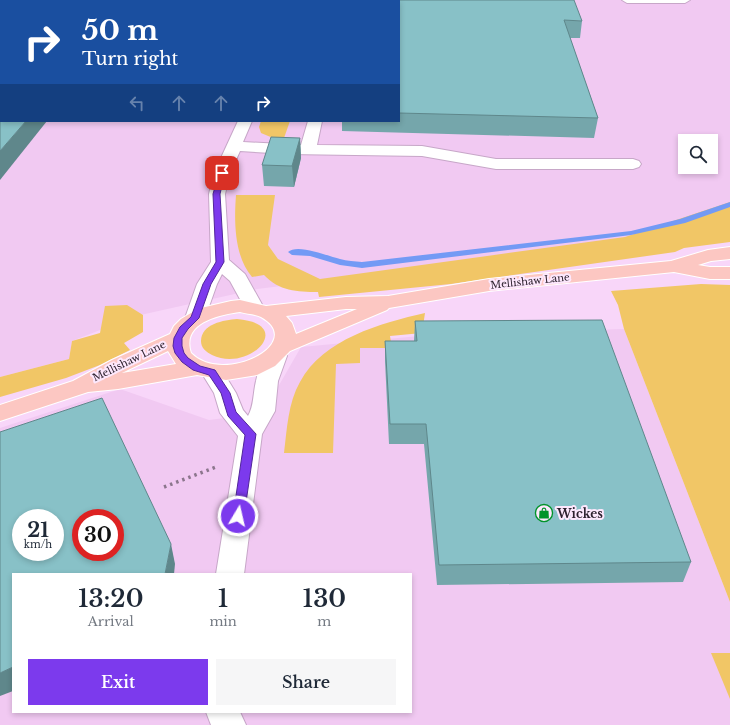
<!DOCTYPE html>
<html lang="en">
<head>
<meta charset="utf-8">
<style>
	:root { --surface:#fff; --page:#f6f6f7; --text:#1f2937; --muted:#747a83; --accent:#7c3aed }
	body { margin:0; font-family:"Libre Baskerville",serif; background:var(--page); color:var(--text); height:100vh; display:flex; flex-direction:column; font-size:15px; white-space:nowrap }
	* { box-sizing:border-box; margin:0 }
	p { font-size:13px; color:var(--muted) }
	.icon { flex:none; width:22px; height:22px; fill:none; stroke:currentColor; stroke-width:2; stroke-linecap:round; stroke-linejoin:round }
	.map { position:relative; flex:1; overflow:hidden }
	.drawer { position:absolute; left:12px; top:573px; width:400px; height:140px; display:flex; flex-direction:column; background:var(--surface); border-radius:0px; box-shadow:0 2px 6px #0003 }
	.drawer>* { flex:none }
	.guide { position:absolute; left:0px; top:0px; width:400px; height:122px; box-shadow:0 2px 6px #0003; background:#1a4fa0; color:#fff; overflow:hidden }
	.buttons { position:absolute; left:678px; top:134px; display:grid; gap:8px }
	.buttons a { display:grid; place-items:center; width:40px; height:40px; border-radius:0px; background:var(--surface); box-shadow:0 2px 6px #0003; font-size:20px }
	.speed { position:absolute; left:12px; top:509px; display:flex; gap:8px; font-size:20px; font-weight:700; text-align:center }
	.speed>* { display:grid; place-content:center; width:52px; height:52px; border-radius:50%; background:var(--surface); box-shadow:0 2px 6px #0003; line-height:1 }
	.speed small { font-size:10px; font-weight:400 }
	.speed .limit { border:6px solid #d22; background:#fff; color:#111 }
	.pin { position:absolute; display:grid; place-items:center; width:34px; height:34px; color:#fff; margin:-17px; border-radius:8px; box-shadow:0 2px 6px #0006 }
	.me { position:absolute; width:44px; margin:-22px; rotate:9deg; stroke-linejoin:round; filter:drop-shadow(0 0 3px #0008) }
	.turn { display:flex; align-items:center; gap:14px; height:84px; padding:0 16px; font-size:18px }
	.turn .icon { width:52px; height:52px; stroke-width:2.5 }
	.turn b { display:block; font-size:28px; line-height:34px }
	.lanes { display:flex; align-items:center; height:38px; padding:0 16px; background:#0003; justify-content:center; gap:20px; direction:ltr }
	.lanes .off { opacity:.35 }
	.eta { display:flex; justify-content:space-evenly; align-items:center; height:68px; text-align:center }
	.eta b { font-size:24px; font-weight:600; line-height:28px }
	.primary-button { display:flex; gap:8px; margin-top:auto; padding:8px 16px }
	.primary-button a { flex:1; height:46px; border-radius:0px; background:var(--accent); color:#fff; font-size:16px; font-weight:600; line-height:46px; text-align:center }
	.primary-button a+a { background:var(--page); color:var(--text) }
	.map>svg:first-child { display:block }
	.built { fill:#f1c9f2; fill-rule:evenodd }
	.green { fill:#f1c666 }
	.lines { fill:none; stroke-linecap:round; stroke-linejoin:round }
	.stream { fill:#739af5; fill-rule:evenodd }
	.minor-casing { stroke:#c7a7c8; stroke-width:2 }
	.major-casing { stroke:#fff; stroke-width:2 }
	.path { stroke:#8c768d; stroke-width:3.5; stroke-dasharray:2.5 4; stroke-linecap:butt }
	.minor { fill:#fff; fill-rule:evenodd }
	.major { fill:#fcc7c2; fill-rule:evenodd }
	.wall { fill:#75a6ab }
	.shaded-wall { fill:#5f878b }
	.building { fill:#88c1c7; stroke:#5f878b; fill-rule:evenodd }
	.route { fill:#7c3aed; stroke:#51269a }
	.labels { text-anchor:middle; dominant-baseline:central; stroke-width:4; stroke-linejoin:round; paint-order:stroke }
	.street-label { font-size:10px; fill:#2d212e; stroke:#fde8fd }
	.near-poi-label { font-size:12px; font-weight:bold; fill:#2d212e; stroke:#fde8fd; text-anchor:start }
</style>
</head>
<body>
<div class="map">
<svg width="730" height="725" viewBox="0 0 730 725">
	<rect width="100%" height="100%" fill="#f8d6f9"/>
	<!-- built -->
	<g class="built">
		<path d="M 0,0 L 730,0 L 730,231 L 257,289 L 136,316 L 72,341 L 69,359 L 0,377 ZM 1,1 L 399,1 L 399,121 L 1,121 ZM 685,141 L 711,141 L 711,167 L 685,167 Z"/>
		<path d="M 624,329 L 730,602 L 730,725 L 0,725 L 0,428 L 120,389 L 209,420 L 263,413 L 301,347 L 430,335 ZM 21,518 L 55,518 L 55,552 L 21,552 ZM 81,518 L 115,518 L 115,552 L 81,552 ZM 13,574 L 411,574 L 411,712 L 13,712 Z"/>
	</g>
	<!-- green -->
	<g class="green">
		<path d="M 261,121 L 290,121 L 284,138 L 273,138 L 261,133 L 259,127 Z"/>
		<path d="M 236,195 L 275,195 L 268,245 L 278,259 L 320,279 L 625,237 L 730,202 L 730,242 L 684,248 L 675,252 L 451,284 L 319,297 L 318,292 C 297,292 279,291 264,275 L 252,277 C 234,256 234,221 236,195 Z"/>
		<path d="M 701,284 L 730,285 L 730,602 L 624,329 L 618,305 L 611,291 Z"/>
		<path d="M 127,305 L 143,315 L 143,332 L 124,343 L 130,350 L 100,365 L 66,378 L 0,397 L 0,377 L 69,359 L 72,341 L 100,333 L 105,306 Z"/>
		<path d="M 425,313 L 422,333 L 390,336 L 392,348 L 360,348 L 360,363 L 336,364 L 333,453 L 284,453 C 287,429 288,403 300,382 C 323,339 381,323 425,313 Z"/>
		<path d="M 237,319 C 297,324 249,373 212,355 C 206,352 201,348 201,341 C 201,324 224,320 237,319 Z"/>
		<path d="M 711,653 L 730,653 L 730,699 Z"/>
	</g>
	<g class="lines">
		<!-- stream -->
		<path class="stream" d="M 730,202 L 730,207 L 685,223 L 631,235 L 362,268 L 340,265 L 310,256 L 292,255 L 288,252 C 297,243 328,256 340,259 C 347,261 355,261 362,262 L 631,231 L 680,219 Z"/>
		<!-- minor casing -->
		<g class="minor-casing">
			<g id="minor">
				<rect x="289" y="0" width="10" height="1"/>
				<rect x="341" y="0" width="10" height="1"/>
				<path d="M 622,0 L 690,0 L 685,3 L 627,3 Z"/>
				<path d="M 238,121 L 252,121 L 243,142 L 301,145 L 308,121 L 322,121 L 317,145 L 422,146 L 496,159 L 633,159 L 639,161 L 641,164 L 639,167 L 633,169 L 496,169 L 422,156 L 288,154 L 240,151 L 230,173 L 225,194 L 229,260 L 245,274 L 264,308 L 261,312 L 254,314 L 247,312 L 230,281 L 222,274 L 217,284 L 205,318 L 202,322 L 195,324 L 188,322 L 185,318 L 197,284 L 211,262 L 209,194 L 214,173 Z"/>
				<path d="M 276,349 L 284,351 L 287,356 L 278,381 L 275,411 L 262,434 L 244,574 L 216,574 L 238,436 L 220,413 L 214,393 L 201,372 L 204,367 L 212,365 L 220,367 L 236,393 L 243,410 L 248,416 C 254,406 253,393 256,381 C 258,371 263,360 268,351 Z"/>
				<path d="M 206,712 L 240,712 L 246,725 L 211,725 Z"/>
			</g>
		</g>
		<!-- major casing -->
		<g class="major-casing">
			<path id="major" d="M 730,247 L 730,259 L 711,261 L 698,265 L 710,267 L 730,267 L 730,279 L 710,279 L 674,272 L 489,291 L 389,308 L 387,310 L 290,351 L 275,366 L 257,375 L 226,380 L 197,375 L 118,389 L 88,392 L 0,421 L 0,405 L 73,381 L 112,360 L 170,334 L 174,326 L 181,319 L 191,313 L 201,308 L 231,301 L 240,300 L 266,306 L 346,297 L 388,296 L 489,279 L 671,261 L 708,250 ZM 346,309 L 357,309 L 296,334 L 292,323 L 286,316 ZM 240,312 C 247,314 255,314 261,317 C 308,343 223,386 191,353 C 181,323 218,315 240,312 ZM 168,351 L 176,364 L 122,373 L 128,370 Z"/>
		</g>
		<!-- path -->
		<path class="path" d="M 164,487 L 216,467"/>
		<!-- minor -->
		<use href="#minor" class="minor"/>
		<!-- major -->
		<use href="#major" class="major"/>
	</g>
	<!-- wall -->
	<g class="wall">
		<path d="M 399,1 L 582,21 L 580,38 L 570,38 L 598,118 L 594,138 L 342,131 L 342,121 L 399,121 Z"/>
		<path d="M 300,138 L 301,158 L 294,187 L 264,186 L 262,165 Z"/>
		<path d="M 415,321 L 691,562 L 683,582 L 437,585 L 424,444 L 389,444 L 385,361 L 385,341 L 414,341 Z"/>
	</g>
	<!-- shaded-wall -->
	<g class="shaded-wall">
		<path d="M 26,121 L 47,121 L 0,180 L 0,151 Z"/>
		<path d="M 300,138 L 301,158 L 294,187 L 292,166 Z"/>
		<path d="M 171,544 L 175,564 L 174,574 L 165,574 Z"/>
		<path d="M 13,667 L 13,691 L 0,696 L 0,673 Z"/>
	</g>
	<!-- building -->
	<g class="building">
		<path d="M 32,0 L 133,0 L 167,1 L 30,1 Z"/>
		<path d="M 364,0 L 574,0 L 582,21 L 564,20 L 598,118 L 399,113 L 399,1 L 363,1 Z"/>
		<path d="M 1,27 L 1,121 L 26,121 L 0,151 L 0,28 Z"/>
		<path d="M 271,137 L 300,138 L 292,166 L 262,165 Z"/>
		<path d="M 602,320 L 691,562 L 439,565 L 426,424 L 390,424 L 385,341 L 417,341 L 415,321 Z"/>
		<path d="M 102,398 L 171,544 L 165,574 L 13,574 L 13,667 L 0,673 L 0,432 ZM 21,518 L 55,518 L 55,552 L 21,552 ZM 81,518 L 115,518 L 115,552 L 81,552 Z"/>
	</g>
	<!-- route -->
	<path class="route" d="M 222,171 L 225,173 L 220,194 L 224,262 L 211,284 L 199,318 L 188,329 L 182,338 L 182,346 L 184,353 L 188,358 L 200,366 L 215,370 L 230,393 L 236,412 L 256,434 L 244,516 L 242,519 L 238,521 L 234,519 L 233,516 L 245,435 L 228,416 L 221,393 L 209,375 L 193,370 L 182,362 L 175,353 L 173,346 L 174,338 L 180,327 L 191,317 L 203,284 L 216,262 L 213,194 L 219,173 Z"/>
	<!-- icons -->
	<defs>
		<g id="shop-ring" transform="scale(0.9)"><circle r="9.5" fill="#fde8fd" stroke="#02942a" stroke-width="1.5"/><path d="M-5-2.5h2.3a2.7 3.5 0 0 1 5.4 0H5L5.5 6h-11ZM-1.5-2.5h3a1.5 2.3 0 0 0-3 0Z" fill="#02942a"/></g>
	</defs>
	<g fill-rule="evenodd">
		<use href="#shop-ring" x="544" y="513"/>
	</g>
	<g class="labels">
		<!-- street labels -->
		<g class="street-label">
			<text transform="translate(530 281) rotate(-6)">Mellishaw Lane</text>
			<text transform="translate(129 361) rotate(-26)">Mellishaw Lane</text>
		</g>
		<!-- near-poi labels -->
		<g class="near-poi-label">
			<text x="557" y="513">Wickes</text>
		</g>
	</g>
</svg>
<div class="buttons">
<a><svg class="icon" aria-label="search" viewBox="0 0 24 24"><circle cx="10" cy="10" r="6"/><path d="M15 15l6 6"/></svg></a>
</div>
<div class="speed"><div>21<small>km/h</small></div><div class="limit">30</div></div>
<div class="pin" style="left:222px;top:173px;background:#d93025"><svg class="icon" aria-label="arrive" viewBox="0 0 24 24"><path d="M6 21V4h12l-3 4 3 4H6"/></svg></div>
<svg class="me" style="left:238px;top:516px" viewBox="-20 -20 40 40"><circle r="17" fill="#7c3aed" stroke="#fff" stroke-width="3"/><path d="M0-11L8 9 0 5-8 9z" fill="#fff"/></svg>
<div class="guide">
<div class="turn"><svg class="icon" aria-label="right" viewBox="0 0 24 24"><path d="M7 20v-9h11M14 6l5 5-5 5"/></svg><div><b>50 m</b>Turn right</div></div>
<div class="lanes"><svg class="icon off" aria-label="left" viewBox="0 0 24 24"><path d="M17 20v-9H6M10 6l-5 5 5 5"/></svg><svg class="icon off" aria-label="ahead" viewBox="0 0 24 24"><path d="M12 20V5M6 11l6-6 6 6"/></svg><svg class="icon off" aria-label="ahead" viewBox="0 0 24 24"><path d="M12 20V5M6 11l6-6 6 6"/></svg><svg class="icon" aria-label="right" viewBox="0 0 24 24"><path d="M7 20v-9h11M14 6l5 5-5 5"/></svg></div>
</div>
<section class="drawer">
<div class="eta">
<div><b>13:20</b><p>Arrival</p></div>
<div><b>1</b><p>min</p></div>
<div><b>130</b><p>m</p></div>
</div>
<div class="primary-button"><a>Exit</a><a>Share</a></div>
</section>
</div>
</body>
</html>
